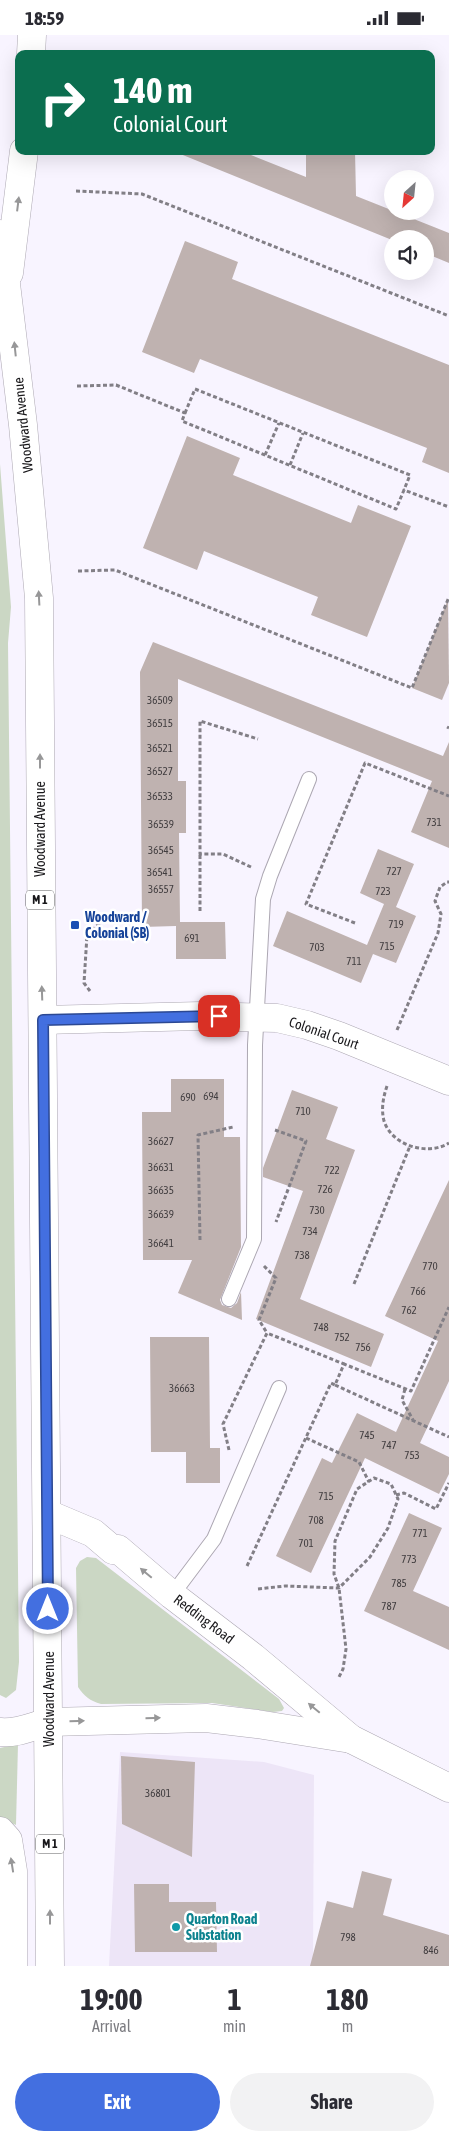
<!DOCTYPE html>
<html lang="en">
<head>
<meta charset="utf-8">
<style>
	:root { --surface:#fff; --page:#f2f2f3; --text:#2b2b33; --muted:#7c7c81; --accent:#436fe0 }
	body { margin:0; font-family:"Asap Condensed",sans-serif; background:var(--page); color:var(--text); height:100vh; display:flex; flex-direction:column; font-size:19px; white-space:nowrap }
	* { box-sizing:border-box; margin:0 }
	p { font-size:16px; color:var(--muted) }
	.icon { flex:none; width:28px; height:28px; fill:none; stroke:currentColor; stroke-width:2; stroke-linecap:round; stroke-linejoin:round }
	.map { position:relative; height:1931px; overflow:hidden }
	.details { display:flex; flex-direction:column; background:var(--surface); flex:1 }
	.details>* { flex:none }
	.banner { position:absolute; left:15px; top:15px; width:420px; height:105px; border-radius:10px; box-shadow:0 5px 20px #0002; background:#0b6e4f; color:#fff; overflow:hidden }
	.needle { width:32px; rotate:207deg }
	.buttons { position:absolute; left:384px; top:135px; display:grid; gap:10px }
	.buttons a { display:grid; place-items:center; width:50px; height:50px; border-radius:50%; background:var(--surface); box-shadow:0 5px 20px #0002; font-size:25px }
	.pin { position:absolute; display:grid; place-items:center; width:42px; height:42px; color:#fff; margin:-21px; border-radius:10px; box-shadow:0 2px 8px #0006 }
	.me { position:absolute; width:55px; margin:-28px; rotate:0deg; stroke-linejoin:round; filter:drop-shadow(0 0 4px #0008) }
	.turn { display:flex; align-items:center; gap:18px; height:105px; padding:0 15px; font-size:22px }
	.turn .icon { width:65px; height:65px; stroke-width:2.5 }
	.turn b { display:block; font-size:35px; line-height:42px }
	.eta { display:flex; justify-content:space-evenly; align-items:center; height:85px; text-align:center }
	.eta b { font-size:30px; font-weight:700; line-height:35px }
	.cta { display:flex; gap:10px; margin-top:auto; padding:10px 15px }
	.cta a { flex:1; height:58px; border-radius:30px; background:var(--accent); color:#fff; font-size:20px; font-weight:700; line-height:58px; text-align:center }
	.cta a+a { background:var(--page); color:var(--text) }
	.status { display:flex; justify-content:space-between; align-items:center; height:35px; padding:0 25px; background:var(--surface); direction:ltr }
	.status svg { height:14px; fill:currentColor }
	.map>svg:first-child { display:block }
	.built { fill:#ede5f7 }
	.green { fill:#cbd7c4 }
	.building { fill:#bfb2b0 }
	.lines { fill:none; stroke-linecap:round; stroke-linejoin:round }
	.service-casing { stroke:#aca7b2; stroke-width:16 }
	.minor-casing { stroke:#aca7b2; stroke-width:29 }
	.tertiary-casing { stroke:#aca7b2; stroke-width:29 }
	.primary-casing { stroke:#aca7b2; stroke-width:29 }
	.path { stroke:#827f86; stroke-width:3; stroke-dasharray:4 2.5; stroke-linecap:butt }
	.service { stroke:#fff; stroke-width:14 }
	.minor { stroke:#fff; stroke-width:28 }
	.tertiary { stroke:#fff; stroke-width:28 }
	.primary { stroke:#fff; stroke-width:28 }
	.oneway { fill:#979798 }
	.route-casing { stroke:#2c4892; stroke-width:12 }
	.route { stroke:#436fe0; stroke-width:9 }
	.transit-dot { fill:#1a4fb4; stroke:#fff; stroke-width:2 }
	.culture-dot { fill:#0f9aa8; stroke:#fff; stroke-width:2 }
	.labels { text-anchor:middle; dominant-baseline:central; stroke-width:5; stroke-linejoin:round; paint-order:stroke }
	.number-label { font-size:11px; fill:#423e40 }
	.shield { fill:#fff; stroke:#5d5d5f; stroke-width:1 }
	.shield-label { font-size:12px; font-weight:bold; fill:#18171a }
	.street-label { font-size:14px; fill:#18171a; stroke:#fff }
	.transit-label { font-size:14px; font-weight:bold; fill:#164399; stroke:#fff; text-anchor:start }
	.culture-label { font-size:14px; font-weight:bold; fill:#0d838f; stroke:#fff; text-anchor:start }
</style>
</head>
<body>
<div class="status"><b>18:59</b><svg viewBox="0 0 49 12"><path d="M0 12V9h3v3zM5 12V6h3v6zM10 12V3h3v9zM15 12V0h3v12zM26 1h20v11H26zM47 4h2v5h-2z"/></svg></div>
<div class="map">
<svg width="449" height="1931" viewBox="0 0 449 1931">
	<rect width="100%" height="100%" fill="#f8f4ff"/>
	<!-- built -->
	<path class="built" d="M 120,1717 L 264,1727 L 314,1740 L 313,1931 L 109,1931 Z"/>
	<!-- green -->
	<g class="green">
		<path d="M 0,429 L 11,572 L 8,608 L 19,1627 L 16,1655 L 6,1663 L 0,1660 Z"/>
		<path d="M 87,1522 L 96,1523 L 279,1664 L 284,1673 L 282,1676 L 273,1677 L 212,1668 L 101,1669 C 90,1666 84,1661 78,1652 L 76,1533 L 80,1526 Z"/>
		<path d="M 18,1709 L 16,1790 L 0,1783 L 0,1713 Z"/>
	</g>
	<!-- building -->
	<g class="building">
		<path d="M 173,116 L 241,116 L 306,142 L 306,116 L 355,116 L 356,161 L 449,198 L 449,228 L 425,218 L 425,204 L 392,204 L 392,205 Z"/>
		<path d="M 185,206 L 238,227 L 232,244 L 449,330 L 449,438 L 422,427 L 427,413 L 200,324 L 194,338 L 142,317 Z"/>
		<path d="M 187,401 L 240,423 L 233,440 L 351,488 L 358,470 L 411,491 L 367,602 L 311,580 L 318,562 L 204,516 L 197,535 L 143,513 Z"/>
		<path d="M 448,564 L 449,648 L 442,665 L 412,653 Z"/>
		<path d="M 153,607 L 443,721 L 449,707 L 449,813 L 411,797 L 432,746 L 178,644 L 178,746 L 186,746 L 186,798 L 179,798 L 180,887 L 225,887 L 226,924 L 176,924 L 176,891 L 142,892 L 140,637 Z"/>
		<path d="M 378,814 L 414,829 L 396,872 L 416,881 L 396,928 L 373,919 L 361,948 L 273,911 L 287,876 L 367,910 L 384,869 L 360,858 Z"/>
		<path d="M 171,1044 L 224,1044 L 224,1102 L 240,1102 L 241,1212 L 220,1265 L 222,1270 L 231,1273 L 237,1268 L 241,1257 L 242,1285 L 178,1258 L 192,1225 L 143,1225 L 142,1077 L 171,1077 Z"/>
		<path d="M 292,1055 L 338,1072 L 326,1104 L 355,1115 L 300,1264 L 384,1299 L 371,1332 L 256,1284 L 303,1156 L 263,1142 L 263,1133 Z"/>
		<path d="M 449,1145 L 449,1346 L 420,1408 L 449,1422 L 449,1439 L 439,1459 L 365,1423 L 311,1538 L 276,1521 L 322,1423 L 332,1428 L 357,1378 L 396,1397 L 438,1306 L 385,1281 Z"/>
		<path d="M 150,1302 L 209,1302 L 210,1413 L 220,1413 L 220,1448 L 186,1448 L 186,1417 L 151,1417 Z"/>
		<path d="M 409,1478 L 442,1493 L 413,1556 L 449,1572 L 449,1615 L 364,1576 Z"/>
		<path d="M 121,1721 L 195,1727 L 192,1822 L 122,1789 Z"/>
		<path d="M 362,1836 L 392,1844 L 383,1880 L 449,1900 L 449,1931 L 310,1931 L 327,1866 L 353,1873 Z"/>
		<path d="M 134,1849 L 169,1849 L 169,1867 L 216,1867 L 217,1917 L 135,1917 Z"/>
	</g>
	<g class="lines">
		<!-- service casing -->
		<g class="service-casing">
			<g id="service">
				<path d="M 229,1264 L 254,1204 L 255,1010 L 263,864 L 270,841 L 309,744"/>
				<path d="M 172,1560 L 214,1504 L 279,1353"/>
			</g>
		</g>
		<!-- minor casing -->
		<g class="minor-casing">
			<g id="minor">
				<path d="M 43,985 L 200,981 L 277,983 L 307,990 L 339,1001 L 449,1046"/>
				<path d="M 48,1479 L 93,1498 L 113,1515 L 118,1514 L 172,1560 L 253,1622 L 351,1704 L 449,1753"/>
				<path d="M 49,1687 L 206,1683 L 257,1689 L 351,1704"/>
			</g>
		</g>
		<!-- tertiary casing -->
		<g class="tertiary-casing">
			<g id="tertiary">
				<path d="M 31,19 L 32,0"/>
				<path d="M 9,238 L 24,116"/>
			</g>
		</g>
		<!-- primary casing -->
		<g class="primary-casing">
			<g id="primary">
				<path d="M 0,199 L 23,390 L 39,563 L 50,1931"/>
				<path d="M 0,1697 C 17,1699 33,1691 49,1687"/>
				<path d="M 0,1796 L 8,1805 L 13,1836 L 13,1931"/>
			</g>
		</g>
		<!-- path -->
		<g class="path">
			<path d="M 76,156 L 142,159 L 449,281"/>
			<path d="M 77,351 L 116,350 L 185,378 L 182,386 L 396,474 L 404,455 L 449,472"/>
			<path d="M 185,378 L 195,354 L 410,440 L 404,455"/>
			<path d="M 265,420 L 279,388"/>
			<path d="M 290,430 L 303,398"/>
			<path d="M 78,536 L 115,535 L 412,653 L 449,562"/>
			<path d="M 447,692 L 449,693"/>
			<path d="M 251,832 L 223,819 L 200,819 L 200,686 L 258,704"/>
			<path d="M 200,876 L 200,819"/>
			<path d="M 355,888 L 306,869 L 365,728 L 449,761"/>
			<path d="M 90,956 L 84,948 L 87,900 L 106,882"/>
			<path d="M 397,995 L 438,898 L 441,879 L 435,866 L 440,852 L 447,847 L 449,847"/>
			<path d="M 387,1051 C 383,1063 381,1074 384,1086 C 392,1111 428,1121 449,1108"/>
			<path d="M 275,1095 L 306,1106 L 276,1187"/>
			<path d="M 200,1205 L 198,1100 L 233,1092"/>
			<path d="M 264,1231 L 276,1243 L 259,1285 L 267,1298"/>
			<path d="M 354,1249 L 410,1111"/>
			<path d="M 335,1350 L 449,1402"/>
			<path d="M 405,1354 L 402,1365 L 413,1385"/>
			<path d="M 306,1403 L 359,1427 L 369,1447"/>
			<path d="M 229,1415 L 223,1389 L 267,1298 L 344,1329"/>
			<path d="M 396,1460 L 404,1458 L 436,1474 L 449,1448"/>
			<path d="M 247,1531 L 331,1348 L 335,1350 L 344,1329 L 411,1356 L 449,1272"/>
			<path d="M 258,1554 L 285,1551 L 339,1553 L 370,1522 L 388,1493 L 398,1464 L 391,1449 L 374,1443 L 357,1454 L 335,1506 L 334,1539 L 339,1553 L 346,1614 L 343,1634 L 338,1644"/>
		</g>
		<!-- service -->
		<use href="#service" class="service"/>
		<!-- minor -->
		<use href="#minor" class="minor"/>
		<!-- tertiary -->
		<use href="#tertiary" class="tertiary"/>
		<!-- primary -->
		<use href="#primary" class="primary"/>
	</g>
	<!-- one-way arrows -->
	<defs><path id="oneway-solid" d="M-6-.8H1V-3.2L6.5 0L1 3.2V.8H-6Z" transform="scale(1.25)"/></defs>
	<g class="oneway">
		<use href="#oneway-solid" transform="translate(18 169) rotate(-83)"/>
		<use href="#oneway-solid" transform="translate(15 314) rotate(-96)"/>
		<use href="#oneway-solid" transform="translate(39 563) rotate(-93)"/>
		<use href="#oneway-solid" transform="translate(40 726) rotate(-90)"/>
		<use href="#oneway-solid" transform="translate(42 958) rotate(-92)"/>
		<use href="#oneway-solid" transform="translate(146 1538) rotate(-140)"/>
		<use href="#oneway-solid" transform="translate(314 1673) rotate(-140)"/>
		<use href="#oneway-solid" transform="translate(153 1683) rotate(-1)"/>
		<use href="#oneway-solid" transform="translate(77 1686) rotate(-2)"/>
		<use href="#oneway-solid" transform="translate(12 1830) rotate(-99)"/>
		<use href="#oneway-solid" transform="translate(50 1882) rotate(-90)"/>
	</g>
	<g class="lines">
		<!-- route casing -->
		<g class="route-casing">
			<path id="route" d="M 48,1574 L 43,985 L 219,981"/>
		</g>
		<!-- route -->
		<use href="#route" class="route"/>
	</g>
	<!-- markers -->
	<rect class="transit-dot" x="70" y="885" width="10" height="10" rx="2.5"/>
	<circle class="culture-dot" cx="176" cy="1892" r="5"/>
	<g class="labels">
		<!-- number labels -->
		<g class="number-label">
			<text x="160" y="665">36509</text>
			<text x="160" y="688">36515</text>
			<text x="160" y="713">36521</text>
			<text x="160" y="736">36527</text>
			<text x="160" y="761">36533</text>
			<text x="434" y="787">731</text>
			<text x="161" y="789">36539</text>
			<text x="161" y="815">36545</text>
			<text x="394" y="836">727</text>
			<text x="160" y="837">36541</text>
			<text x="161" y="854">36557</text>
			<text x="383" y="856">723</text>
			<text x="396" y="889">719</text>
			<text x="192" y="903">691</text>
			<text x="387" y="911">715</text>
			<text x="317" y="912">703</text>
			<text x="354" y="926">711</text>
			<text x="211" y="1061">694</text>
			<text x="188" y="1062">690</text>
			<text x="303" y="1076">710</text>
			<text x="161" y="1106">36627</text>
			<text x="161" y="1132">36631</text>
			<text x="332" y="1135">722</text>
			<text x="325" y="1154">726</text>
			<text x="161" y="1155">36635</text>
			<text x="317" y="1175">730</text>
			<text x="161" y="1179">36639</text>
			<text x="310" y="1196">734</text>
			<text x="161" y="1208">36641</text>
			<text x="302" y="1220">738</text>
			<text x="430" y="1231">770</text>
			<text x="418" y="1256">766</text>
			<text x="409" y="1275">762</text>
			<text x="321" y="1292">748</text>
			<text x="342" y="1302">752</text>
			<text x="363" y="1312">756</text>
			<text x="182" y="1353">36663</text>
			<text x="367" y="1400">745</text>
			<text x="389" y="1410">747</text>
			<text x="412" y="1420">753</text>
			<text x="326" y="1461">715</text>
			<text x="316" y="1485">708</text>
			<text x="420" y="1498">771</text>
			<text x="306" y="1508">701</text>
			<text x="409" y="1524">773</text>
			<text x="399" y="1548">785</text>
			<text x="389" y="1571">787</text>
			<text x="158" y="1758">36801</text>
			<text x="348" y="1902">798</text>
			<text x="431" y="1915">846</text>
		</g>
		<!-- shield labels -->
		<g class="shield">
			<rect x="26" y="855.5" width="28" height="19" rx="4"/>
			<rect x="36" y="1799.5" width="28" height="19" rx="4"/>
		</g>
		<g class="shield-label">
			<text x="40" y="865">M 1</text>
			<text x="50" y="1809">M 1</text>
		</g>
		<!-- street labels -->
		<g class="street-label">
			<text transform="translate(23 390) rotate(-96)">Woodward Avenue</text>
			<text transform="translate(40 794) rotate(-90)">Woodward Avenue</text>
			<text transform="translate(324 998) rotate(19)">Colonial Court</text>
			<text transform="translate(204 1584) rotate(37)">Redding Road</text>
			<text transform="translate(49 1664) rotate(-90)">Woodward Avenue</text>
		</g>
		<!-- transit labels -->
		<g class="transit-label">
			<text x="85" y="882">Woodward /<tspan x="85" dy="16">Colonial (SB)</tspan></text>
		</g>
		<!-- culture labels -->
		<g class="culture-label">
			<text x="186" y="1884">Quarton Road<tspan x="186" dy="16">Substation</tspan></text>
		</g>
	</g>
</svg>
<div class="buttons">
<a><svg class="needle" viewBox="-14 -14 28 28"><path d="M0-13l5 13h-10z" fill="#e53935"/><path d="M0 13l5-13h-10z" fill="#7c7c81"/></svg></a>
<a><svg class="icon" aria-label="sound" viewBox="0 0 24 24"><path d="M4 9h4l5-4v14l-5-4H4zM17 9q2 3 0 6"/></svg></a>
</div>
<div class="pin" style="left:219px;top:981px;background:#d93025"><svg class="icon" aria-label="arrive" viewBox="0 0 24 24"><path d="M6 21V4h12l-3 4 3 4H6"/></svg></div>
<svg class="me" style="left:48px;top:1574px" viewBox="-20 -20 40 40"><circle r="17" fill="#436fe0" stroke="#fff" stroke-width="3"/><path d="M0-11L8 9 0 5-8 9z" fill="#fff"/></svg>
<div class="banner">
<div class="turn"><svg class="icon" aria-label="right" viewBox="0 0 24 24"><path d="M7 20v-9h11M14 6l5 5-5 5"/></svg><div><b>140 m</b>Colonial Court</div></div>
</div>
</div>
<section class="details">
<div class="eta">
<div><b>19:00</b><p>Arrival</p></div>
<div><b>1</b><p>min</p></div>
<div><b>180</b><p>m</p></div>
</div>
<div class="cta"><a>Exit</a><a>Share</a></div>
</section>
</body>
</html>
